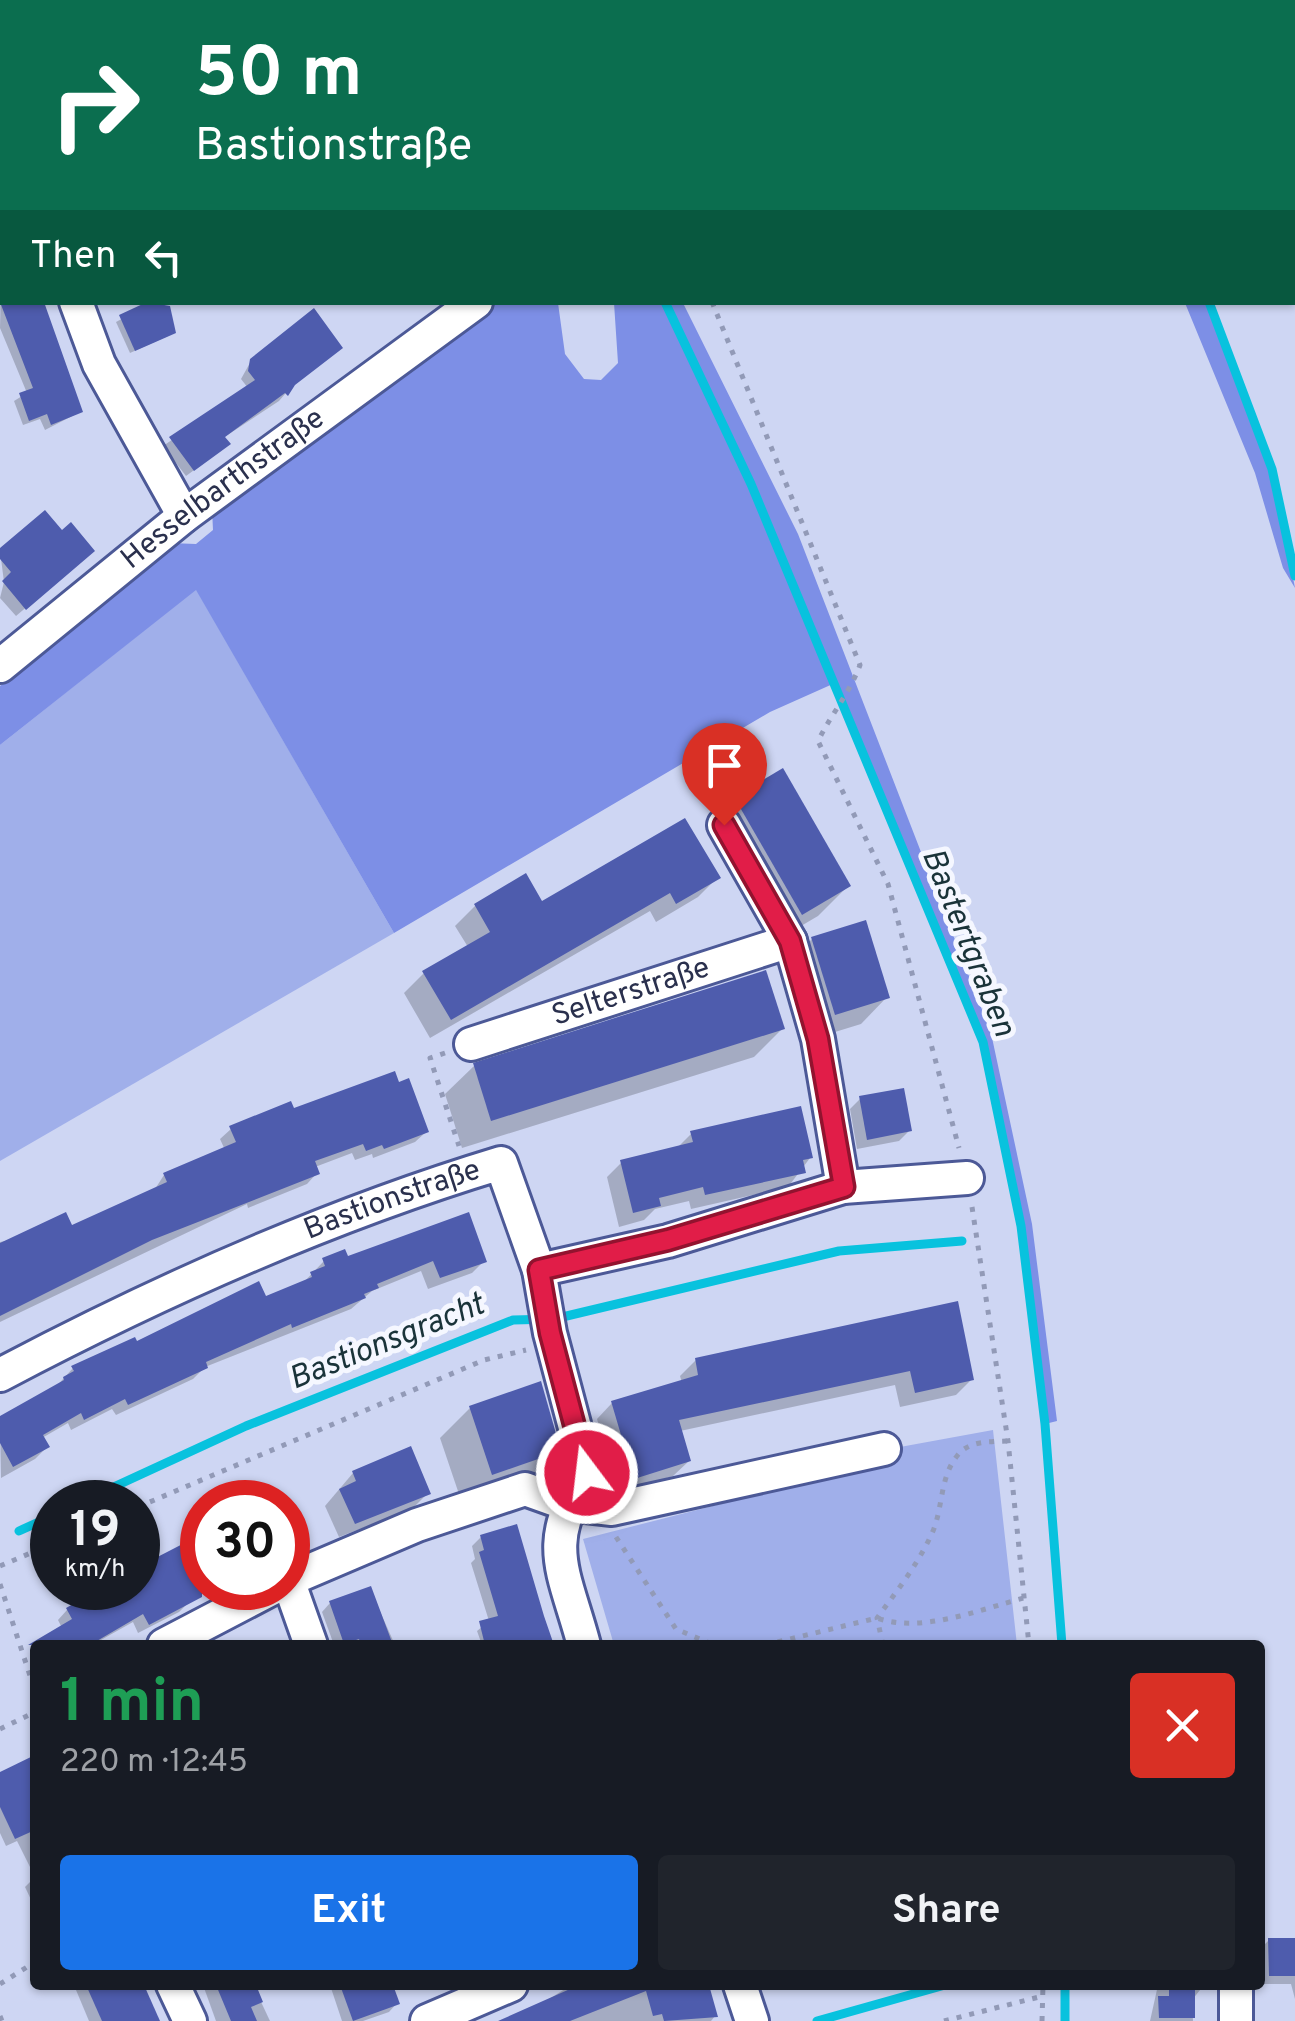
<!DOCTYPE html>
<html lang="en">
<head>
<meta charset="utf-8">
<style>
	:root { --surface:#171b24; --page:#20242c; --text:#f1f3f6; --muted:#9ea1a6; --accent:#1a73e8 }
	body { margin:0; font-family:Overpass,sans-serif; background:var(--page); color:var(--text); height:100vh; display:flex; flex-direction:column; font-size:38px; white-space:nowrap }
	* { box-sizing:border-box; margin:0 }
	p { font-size:32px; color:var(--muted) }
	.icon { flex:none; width:55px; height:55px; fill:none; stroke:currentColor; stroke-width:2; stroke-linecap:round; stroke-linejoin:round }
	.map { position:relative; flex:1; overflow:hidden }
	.drawer { position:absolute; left:30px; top:1640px; width:1235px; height:350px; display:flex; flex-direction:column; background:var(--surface); border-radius:10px; box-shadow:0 2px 8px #0004 }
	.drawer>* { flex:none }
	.guide { position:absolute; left:0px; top:0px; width:1295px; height:305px; box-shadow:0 2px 8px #0004; background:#0b6e4f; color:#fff; overflow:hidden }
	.speed { position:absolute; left:30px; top:1480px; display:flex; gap:20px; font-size:50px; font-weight:700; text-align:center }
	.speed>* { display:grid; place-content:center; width:130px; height:130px; border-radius:50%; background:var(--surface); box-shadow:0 2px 8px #0004; line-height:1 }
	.speed small { font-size:25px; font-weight:400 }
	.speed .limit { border:15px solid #d22; background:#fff; color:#111 }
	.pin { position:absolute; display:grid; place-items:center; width:85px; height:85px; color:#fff; margin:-102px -42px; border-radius:50% 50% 50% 0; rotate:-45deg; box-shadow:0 0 10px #0007 }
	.pin .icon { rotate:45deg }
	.me { position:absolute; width:110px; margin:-55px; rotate:345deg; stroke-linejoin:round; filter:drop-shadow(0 0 8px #0008) }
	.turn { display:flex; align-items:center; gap:35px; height:210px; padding:0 30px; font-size:45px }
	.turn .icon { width:130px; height:130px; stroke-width:2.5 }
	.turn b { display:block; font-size:70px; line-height:85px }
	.then { display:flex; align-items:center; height:95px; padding:0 30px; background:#0003; gap:20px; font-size:38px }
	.round { display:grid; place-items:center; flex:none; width:105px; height:105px; border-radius:10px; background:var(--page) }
	.summary { display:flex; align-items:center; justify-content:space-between; height:170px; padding:0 30px }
	h1 { font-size:60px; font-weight:700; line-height:75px; color:#1e9e55 }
	.action { display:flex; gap:20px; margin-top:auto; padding:20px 30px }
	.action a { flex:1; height:115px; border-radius:10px; background:var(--accent); color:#fff; font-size:40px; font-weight:700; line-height:115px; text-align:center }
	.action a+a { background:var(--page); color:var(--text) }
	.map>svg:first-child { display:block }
	.green { fill:#a0afea }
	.forest { fill:#7d8fe6 }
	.shadow { fill:#0003 }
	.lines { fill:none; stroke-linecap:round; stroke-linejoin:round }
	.stream { stroke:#08c2de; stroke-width:9 }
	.building { fill:#4e5cad }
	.minor-casing { stroke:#4c5997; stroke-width:38 }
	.path { stroke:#929ab7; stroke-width:5; stroke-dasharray:5 8; stroke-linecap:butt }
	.minor { stroke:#fff; stroke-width:32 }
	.route-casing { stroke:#92132f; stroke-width:25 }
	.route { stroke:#e11d48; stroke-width:18 }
	.labels { text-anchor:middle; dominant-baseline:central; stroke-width:10; stroke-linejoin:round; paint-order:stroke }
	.street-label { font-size:30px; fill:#2a304d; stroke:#f5f7ff }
	.water-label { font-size:32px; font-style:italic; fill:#1a3339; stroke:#f5f7ff }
</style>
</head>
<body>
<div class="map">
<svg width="1295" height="2021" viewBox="0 0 1295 2021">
	<rect width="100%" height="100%" fill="#ced6f3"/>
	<!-- green -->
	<g class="green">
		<path d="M 672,0 L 1248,0 L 1251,2 L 674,2 Z"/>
		<path d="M 196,589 L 394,933 L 0,1161 L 0,745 Z"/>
		<path d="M 993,1430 L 1017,1645 L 614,1645 L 583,1539 L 901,1458 L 900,1447 Z"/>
	</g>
	<!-- forest -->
	<g class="forest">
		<path d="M 491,0 L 672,0 L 674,2 L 493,2 Z"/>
		<path d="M 495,303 L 558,303 L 565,354 L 584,379 L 601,380 L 618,363 L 614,303 L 683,303 L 798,534 L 991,1033 L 1032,1224 L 1057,1421 L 1045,1424 L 1021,1226 L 983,1042 L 835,683 L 770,712 L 394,933 L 196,590 L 0,745 L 0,686 L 170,543 L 196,544 L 213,530 L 212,509 Z"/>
		<path d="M 1185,303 L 1209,303 L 1213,310 L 1272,469 L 1295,588 L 1283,568 L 1255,473 Z"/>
	</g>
	<!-- shadow -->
	<g class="shadow">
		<path d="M 56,0 L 127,0 L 53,2 Z"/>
		<path d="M 369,0 L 440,0 L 441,2 L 371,2 Z"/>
		<path d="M 2,242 L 2,302 L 80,412 L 45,430 L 40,419 L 23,425 L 14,401 L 27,393 L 0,328 Z"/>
		<path d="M 153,302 L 168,307 L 168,336 L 130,353 L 116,322 Z"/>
		<path d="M 251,361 L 291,387 L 279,401 L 223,438 L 220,451 L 186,476 L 163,446 L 248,388 L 241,379 Z"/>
		<path d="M 61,533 L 83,559 L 16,616 L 0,598 L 4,582 L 0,551 Z"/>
		<path d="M 735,799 L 848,886 L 818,916 L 772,943 L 705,829 Z"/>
		<path d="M 718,877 L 698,897 L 656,922 L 650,911 L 430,1038 L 404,993 L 424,973 L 468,947 L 455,926 L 475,906 L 541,905 Z"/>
		<path d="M 812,939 L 887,997 L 861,1024 L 809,1040 L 786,966 Z"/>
		<path d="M 782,1029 L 754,1057 L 462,1148 L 445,1094 L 474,1066 Z"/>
		<path d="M 860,1099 L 910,1130 L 899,1141 L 857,1149 L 850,1109 Z"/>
		<path d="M 292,1111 L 426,1132 L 415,1142 L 373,1158 L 372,1154 L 355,1160 L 352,1153 L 315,1167 L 317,1173 L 307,1184 L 248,1208 L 247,1204 L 0,1322 L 0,1242 L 71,1228 L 155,1189 L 164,1175 L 225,1150 L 220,1139 L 231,1129 Z"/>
		<path d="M 692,1133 L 810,1158 L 788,1187 L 691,1209 L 689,1201 L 655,1209 L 644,1220 L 619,1227 L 607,1177 L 621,1163 L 676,1149 Z"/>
		<path d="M 324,1261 L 484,1261 L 472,1273 L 428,1289 L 421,1271 L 372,1291 L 351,1309 L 205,1367 L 193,1379 L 116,1415 L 112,1409 L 71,1430 L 68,1423 L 42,1438 L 47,1447 L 35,1459 L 1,1478 L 0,1419 L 54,1389 L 73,1368 L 301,1285 Z"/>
		<path d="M 956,1304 L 972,1379 L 956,1395 L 900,1407 L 895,1385 L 680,1431 L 689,1461 L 673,1476 L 618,1493 L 597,1419 L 612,1403 L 682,1383 L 680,1376 L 696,1360 Z"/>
		<path d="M 470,1408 L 558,1450 L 528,1481 L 462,1503 L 440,1438 Z"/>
		<path d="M 353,1473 L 428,1493 L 412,1509 L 339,1537 L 325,1506 Z"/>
		<path d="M 202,1537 L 202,1580 L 183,1590 L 189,1602 L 179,1612 L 138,1633 L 133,1622 L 92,1645 L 38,1645 L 62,1628 L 58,1620 L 67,1610 L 104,1588 L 138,1588 L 138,1570 Z"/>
		<path d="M 481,1537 L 551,1645 L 482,1645 L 477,1631 L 489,1621 L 471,1563 L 475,1559 L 472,1546 Z"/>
		<path d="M 220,1588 L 236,1588 L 223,1594 Z"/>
		<path d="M 370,1589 L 395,1645 L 334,1645 L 322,1612 L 330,1603 Z"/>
		<path d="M 35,1774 L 35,1877 L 17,1841 L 6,1846 L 0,1833 L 0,1775 Z"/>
		<path d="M 35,1877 L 35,1908 L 25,1887 Z"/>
		<path d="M 1269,1940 L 1295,1940 L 1295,1999 L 1291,1984 L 1261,1984 L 1260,1949 Z"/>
		<path d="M 81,1985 L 142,1985 L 158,2021 L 89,2021 L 76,1990 Z"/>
		<path d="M 203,1985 L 253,1985 L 270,2021 L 216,2021 Z"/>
		<path d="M 330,1985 L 391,1985 L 397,2003 L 389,2012 L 363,2021 L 342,2021 Z"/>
		<path d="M 571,1985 L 706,1985 L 715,2016 L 711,2021 L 515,2021 Z"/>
		<path d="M 1158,1985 L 1204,1985 L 1192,2000 L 1193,2021 L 1150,2021 Z"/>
	</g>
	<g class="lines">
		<!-- stream -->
		<g class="stream">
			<path d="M 523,0 L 524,2"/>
			<path d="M 1292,49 L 1295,49"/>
			<path d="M 665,302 L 751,484 L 983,1042 L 1021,1226 L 1045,1424 L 1062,1645"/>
			<path d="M 1209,302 L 1272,469 L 1295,576"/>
			<path d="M 81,1502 L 246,1426 L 513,1320 L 554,1319 L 839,1251 L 962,1241"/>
			<path d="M 19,1531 L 52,1516"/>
			<path d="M 1065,1985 L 1065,2021"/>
			<path d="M 817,2021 L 945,1985"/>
		</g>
	</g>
	<!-- building -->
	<g class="building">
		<path d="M 0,302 L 44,302 L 83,412 L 51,425 L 47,414 L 29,421 L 19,393 L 33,388 Z"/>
		<path d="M 147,302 L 170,306 L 176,333 L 135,351 L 119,315 Z"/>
		<path d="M 314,308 L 343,348 L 295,385 L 288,396 L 285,393 L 225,437 L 231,444 L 194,471 L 169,437 L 255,380 L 248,371 L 250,359 Z"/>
		<path d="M 45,510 L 62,530 L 71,522 L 95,551 L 26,610 L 2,581 L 11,572 L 0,559 L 0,548 Z"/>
		<path d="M 783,768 L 851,886 L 802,915 L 734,797 Z"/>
		<path d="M 685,818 L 721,878 L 676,904 L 670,893 L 451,1020 L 422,971 L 490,932 L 474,904 L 526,873 L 542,901 Z"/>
		<path d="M 866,920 L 890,998 L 835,1015 L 811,937 Z"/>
		<path d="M 766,970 L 785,1029 L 491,1121 L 473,1063 Z"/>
		<path d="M 395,1071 L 399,1082 L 409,1078 L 429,1132 L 384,1149 L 382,1145 L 366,1151 L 363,1144 L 315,1161 L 320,1174 L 152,1240 L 0,1316 L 0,1243 L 66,1212 L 72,1225 L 167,1182 L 163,1173 L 236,1142 L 229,1126 L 291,1101 L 294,1108 Z"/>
		<path d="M 904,1088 L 912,1131 L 867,1140 L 859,1096 Z"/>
		<path d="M 801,1106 L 813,1158 L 803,1160 L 806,1173 L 705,1195 L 703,1187 L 659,1198 L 661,1206 L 633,1213 L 620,1160 L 693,1142 L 690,1131 Z"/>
		<path d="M 469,1212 L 487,1262 L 440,1278 L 433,1261 L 377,1284 L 379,1288 L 364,1294 L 366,1298 L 292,1328 L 291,1324 L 206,1362 L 208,1368 L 128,1405 L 125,1399 L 84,1420 L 81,1413 L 43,1435 L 50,1447 L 13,1467 L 0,1443 L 0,1416 L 64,1380 L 63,1377 L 74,1371 L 71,1366 L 135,1337 L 137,1341 L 259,1281 L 266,1296 L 312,1277 L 310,1272 L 325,1266 L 322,1258 L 345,1249 L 348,1256 Z"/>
		<path d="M 958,1301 L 974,1380 L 915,1393 L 910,1371 L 679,1420 L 691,1461 L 634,1479 L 611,1401 L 698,1375 L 695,1358 Z"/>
		<path d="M 541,1381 L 561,1451 L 492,1475 L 469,1406 Z"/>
		<path d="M 411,1446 L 431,1494 L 355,1524 L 339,1489 L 356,1481 L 352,1471 Z"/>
		<path d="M 517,1524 L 544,1616 L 554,1645 L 485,1645 L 479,1621 L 498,1616 L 479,1552 L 484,1550 L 480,1535 Z"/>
		<path d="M 202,1534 L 202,1597 L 149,1625 L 143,1614 L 90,1645 L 28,1645 L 72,1619 L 66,1608 L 102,1588 L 138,1588 L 138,1567 Z"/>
		<path d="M 371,1586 L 393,1645 L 361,1645 L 359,1639 L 344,1644 L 329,1601 Z"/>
		<path d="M 35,1755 L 35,1830 L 15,1839 L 0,1807 L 0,1772 Z"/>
		<path d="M 1268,1938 L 1295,1938 L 1295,1976 L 1269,1976 Z"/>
		<path d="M 86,1985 L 144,1985 L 160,2021 L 102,2021 Z"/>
		<path d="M 216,1985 L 256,1985 L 263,2002 L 251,2007 L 257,2021 L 231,2021 Z"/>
		<path d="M 340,1985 L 393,1985 L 400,2004 L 353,2021 Z"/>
		<path d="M 579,1985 L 709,1985 L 718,2017 L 664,2021 L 662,2014 L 653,2016 L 646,1991 L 570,2021 L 498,2021 Z"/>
		<path d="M 1169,1985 L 1195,1985 L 1195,2018 L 1159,2018 L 1158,1996 L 1169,1996 Z"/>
	</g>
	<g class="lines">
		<!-- minor casing -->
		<g class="minor-casing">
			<g id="minor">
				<path d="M 472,0 L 473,2"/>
				<path d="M 0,116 L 2,120"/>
				<path d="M 76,302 L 99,364 L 184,516"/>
				<path id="s1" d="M 0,666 L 184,516 L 476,302"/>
				<path d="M 724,825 L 790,941 L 818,1039 L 843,1187"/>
				<path id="s2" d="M 471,1044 L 790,941"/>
				<path d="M 539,1270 L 668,1241 L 843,1187 L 967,1178"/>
				<path id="s3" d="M 0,1375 C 161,1290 326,1216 501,1163 L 539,1270 L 550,1333 L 587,1473 C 541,1545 564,1570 584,1645"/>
				<path d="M 288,1580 L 417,1525 L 525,1489 L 567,1504 L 612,1509 L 884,1449"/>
				<path d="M 288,1580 L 311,1645"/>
				<path d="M 164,1645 L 273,1588"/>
				<path d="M 173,1985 L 190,2021"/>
				<path d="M 740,1985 L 752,2021"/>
				<path d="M 427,2021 L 511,1985"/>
				<path d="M 1236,2021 L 1236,1985"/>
			</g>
		</g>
		<!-- path -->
		<g class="path">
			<path d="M 691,0 L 693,2"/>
			<path d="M 1225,0 L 1230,2"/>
			<path d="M 1003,2 L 1004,0"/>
			<path d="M 1106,2 L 1122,0"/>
			<path d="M 1292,30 L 1295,30"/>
			<path d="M 712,302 L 860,665 C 849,694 832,713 818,741 L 888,884 L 959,1148"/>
			<path d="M 445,1053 L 430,1058 L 459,1146"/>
			<path d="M 972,1207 L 1008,1441 L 1029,1645"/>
			<path d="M 138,1507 L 484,1360 L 526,1350"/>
			<path d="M 616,1537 L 676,1629 L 714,1645"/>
			<path d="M 0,1566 L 52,1544"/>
			<path d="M 0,1584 L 35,1691"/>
			<path d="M 765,1645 L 877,1618 C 921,1634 981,1609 1024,1598"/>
			<path d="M 883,1645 L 877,1618 C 897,1591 919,1563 933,1531 C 943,1507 940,1477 957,1456 C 969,1440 990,1442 1008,1441"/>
			<path d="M 0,1729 L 35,1712"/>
			<path d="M 0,1984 L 35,1962"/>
			<path d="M 0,2016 L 2,2021"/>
			<path d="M 944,2021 L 1043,1996"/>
			<path d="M 1042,2021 L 1043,1985"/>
		</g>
		<!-- minor -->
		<use href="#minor" class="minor"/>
	</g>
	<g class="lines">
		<!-- route casing -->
		<g class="route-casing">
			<path id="route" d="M 587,1473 L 550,1333 L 539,1270 L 668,1240 L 844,1187 L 818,1039 L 790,941 L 724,825"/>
		</g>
		<!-- route -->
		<use href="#route" class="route"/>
	</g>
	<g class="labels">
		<!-- street labels -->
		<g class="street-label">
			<text stroke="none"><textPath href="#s1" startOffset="285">Hesselbarthstraße</textPath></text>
			<text stroke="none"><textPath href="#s2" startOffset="168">Selterstraße</textPath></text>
			<text stroke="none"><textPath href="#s3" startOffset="430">Bastionstraße</textPath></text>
		</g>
		<!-- water labels -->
		<g class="water-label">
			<text transform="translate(967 943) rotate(68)">Bastertgraben</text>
			<text transform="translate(387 1343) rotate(-22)">Bastionsgracht</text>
		</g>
	</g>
</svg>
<div class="speed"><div>19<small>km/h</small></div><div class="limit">30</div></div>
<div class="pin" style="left:724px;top:825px;background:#d93025"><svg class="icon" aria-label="arrive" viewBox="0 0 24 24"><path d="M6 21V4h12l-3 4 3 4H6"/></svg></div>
<svg class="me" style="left:587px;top:1473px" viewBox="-20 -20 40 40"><circle r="17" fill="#e11d48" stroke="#fff" stroke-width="3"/><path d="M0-11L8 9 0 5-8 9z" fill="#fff"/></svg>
<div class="guide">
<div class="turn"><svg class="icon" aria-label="right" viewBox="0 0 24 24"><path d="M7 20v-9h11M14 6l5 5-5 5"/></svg><div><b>50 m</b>Bastionstraße</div></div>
<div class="then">Then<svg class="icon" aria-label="left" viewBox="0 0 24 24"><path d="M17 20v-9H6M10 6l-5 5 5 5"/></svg></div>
</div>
<section class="drawer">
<div class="summary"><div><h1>1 min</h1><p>220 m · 12:45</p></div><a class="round" style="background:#d93025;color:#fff"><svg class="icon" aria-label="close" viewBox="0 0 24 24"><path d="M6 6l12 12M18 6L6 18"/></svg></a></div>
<div class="action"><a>Exit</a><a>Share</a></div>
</section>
</div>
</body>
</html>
